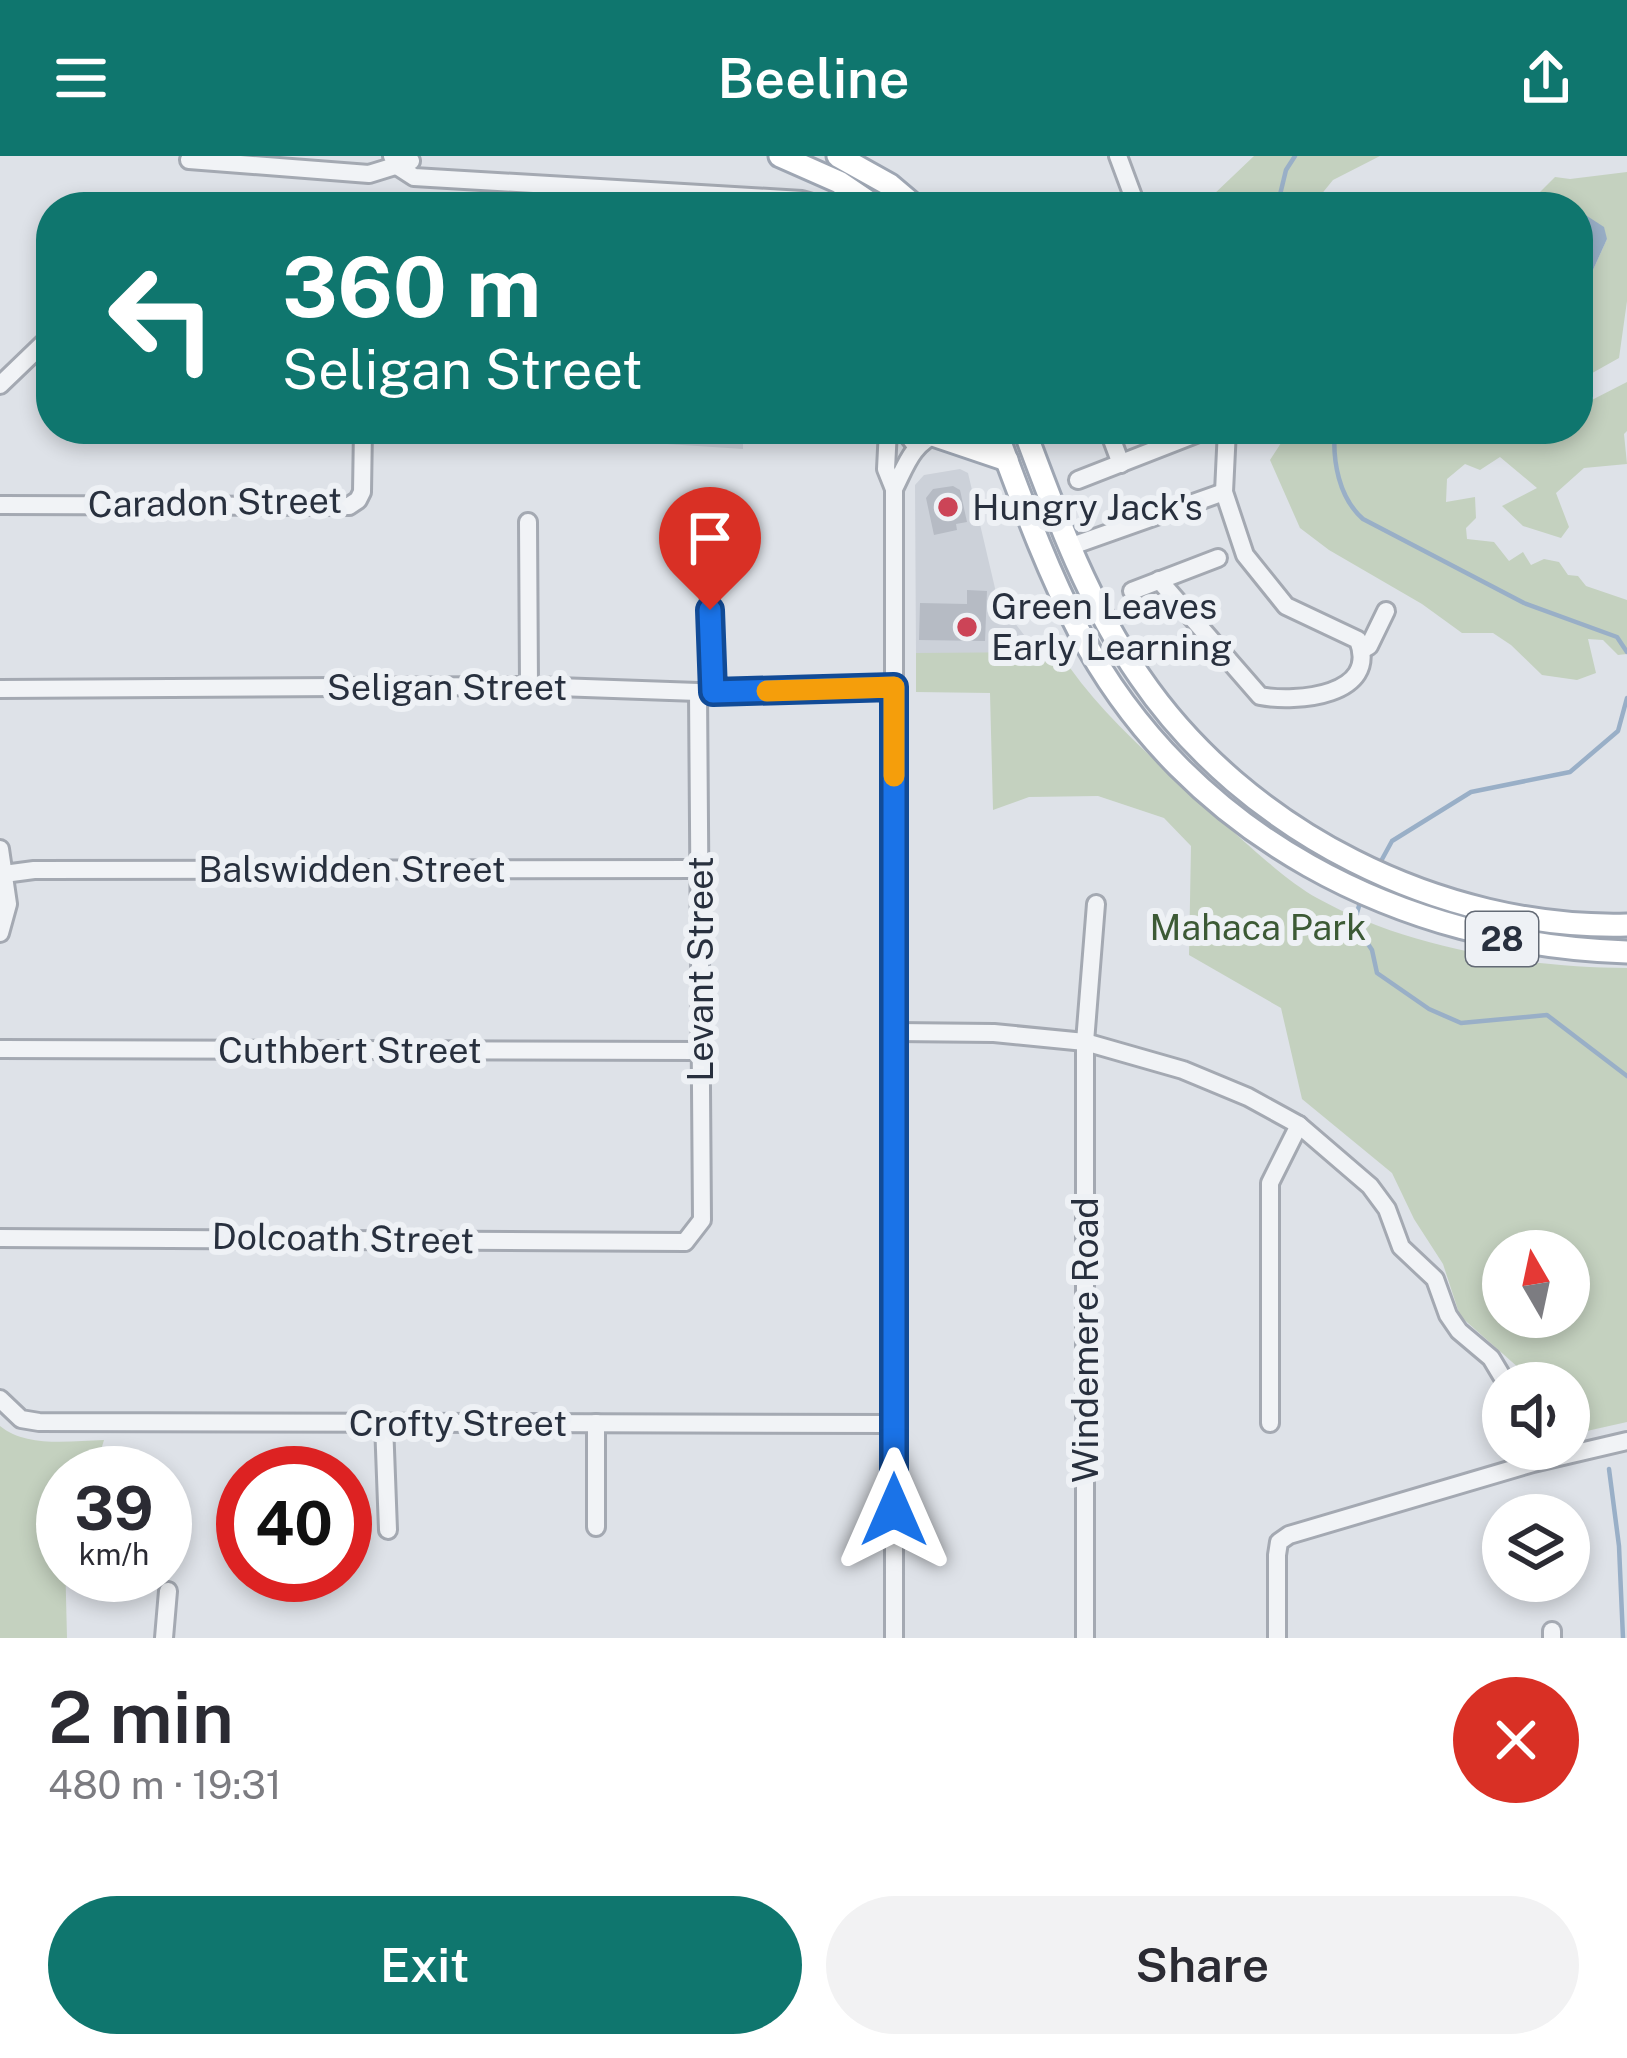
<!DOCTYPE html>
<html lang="en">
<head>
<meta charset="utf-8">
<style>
	:root { --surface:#fff; --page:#f2f2f3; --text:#2b2b33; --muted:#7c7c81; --accent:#0f766e }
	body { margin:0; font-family:"Public Sans",sans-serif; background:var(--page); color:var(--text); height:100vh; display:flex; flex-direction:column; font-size:45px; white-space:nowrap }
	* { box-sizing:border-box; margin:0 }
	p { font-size:39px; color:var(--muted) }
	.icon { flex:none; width:66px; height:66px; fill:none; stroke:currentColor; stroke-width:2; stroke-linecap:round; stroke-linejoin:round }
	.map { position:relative; height:1482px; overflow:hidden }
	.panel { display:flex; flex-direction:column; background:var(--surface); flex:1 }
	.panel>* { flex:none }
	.hud { position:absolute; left:36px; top:36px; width:1557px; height:252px; border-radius:48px; box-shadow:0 6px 18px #0003; background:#0f766e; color:#fff; overflow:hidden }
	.needle { width:78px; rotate:351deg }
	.fabs { position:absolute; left:1482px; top:1074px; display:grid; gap:24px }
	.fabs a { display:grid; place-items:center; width:108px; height:108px; border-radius:50%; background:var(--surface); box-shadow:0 6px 18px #0003; font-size:60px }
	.speed { position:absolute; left:36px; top:1290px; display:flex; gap:24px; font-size:60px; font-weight:700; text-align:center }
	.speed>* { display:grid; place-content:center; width:156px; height:156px; border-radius:50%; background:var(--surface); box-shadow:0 6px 18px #0003; line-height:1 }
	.speed small { font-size:30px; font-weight:400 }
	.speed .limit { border:18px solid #d22; background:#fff; color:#111 }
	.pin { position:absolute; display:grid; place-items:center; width:102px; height:102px; color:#fff; margin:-123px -51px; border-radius:50% 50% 50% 0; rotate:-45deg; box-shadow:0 0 12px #0007 }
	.pin .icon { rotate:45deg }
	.me { position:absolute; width:132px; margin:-66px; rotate:0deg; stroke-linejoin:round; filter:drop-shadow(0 0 9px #0008) }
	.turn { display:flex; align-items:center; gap:42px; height:252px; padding:0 48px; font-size:54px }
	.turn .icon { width:156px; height:156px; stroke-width:2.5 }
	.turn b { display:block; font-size:84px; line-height:102px }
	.round { display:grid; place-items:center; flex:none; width:126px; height:126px; border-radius:63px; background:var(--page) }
	.overview { display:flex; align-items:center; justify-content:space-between; height:204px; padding:0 48px }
	h1 { font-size:72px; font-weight:600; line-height:90px }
	.cta { display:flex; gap:24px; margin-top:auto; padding:24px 48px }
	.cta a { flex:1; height:138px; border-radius:72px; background:var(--accent); color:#fff; font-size:48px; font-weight:600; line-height:138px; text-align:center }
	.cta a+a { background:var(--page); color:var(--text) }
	header { display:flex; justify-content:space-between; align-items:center; height:156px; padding:0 48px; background:var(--accent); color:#fff; font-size:54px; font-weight:600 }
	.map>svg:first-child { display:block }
	.built { fill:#ccd1d9 }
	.green { fill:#c4d1bf; fill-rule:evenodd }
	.water { fill:#99afc7 }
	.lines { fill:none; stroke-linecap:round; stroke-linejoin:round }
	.stream { stroke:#99afc7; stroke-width:4.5 }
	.building { fill:#b6bbc4 }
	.minor-casing { stroke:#a4a9b2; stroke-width:22 }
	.major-casing { stroke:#9ea6b3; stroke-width:27 }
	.minor { stroke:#f1f3f6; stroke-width:16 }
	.major { stroke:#fff; stroke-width:21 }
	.route-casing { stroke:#114b97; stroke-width:30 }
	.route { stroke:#1a73e8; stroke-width:21 }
	.slow { stroke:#f59e0b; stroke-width:21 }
	.poi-dot { fill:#cc4457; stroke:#eef1f5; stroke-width:4.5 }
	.labels { text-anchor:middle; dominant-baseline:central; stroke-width:12; stroke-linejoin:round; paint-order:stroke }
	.shield { fill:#eef1f5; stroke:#636a75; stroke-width:3 }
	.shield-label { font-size:33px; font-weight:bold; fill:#28303e }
	.street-label { font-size:36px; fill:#28303e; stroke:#eef1f5 }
	.poi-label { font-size:36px; fill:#28303e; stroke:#eef1f5; text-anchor:start }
	.park-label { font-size:36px; fill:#3c5a35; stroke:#eef1f5 }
</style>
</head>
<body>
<header><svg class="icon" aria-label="menu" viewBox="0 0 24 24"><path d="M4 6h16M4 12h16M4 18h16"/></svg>Beeline<svg class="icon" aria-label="share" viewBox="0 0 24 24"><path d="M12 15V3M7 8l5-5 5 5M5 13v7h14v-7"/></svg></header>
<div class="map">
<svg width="1627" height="1482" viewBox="0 0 1627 1482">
	<rect width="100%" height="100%" fill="#dee2e8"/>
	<!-- built -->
	<g class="built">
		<path d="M 652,273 L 743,273 L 743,293 L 652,287 Z"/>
		<path d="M 960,313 L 968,317 L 998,445 L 1038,497 L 916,497 L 915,329 L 924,319 Z"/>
	</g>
	<!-- green -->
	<g class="green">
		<path d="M 1254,0 L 1380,0 L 1333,24 L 1311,51 L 1216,51 L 1211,41 Z"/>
		<path d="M 1627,16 L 1627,145 L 1619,202 L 1578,225 L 1578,147 L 1607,83 L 1584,58 L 1578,59 L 1578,51 L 1525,51 L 1555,21 L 1570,23 Z"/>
		<path d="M 1627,226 L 1627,275 L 1624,278 L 1627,308 L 1584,312 L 1556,337 L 1569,371 L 1561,382 L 1523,370 L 1502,350 L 1537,332 L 1500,301 L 1480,314 L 1465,308 L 1447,323 L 1446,346 L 1475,341 L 1476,362 L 1466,372 L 1467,383 L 1494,386 L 1509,405 L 1523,396 L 1531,409 L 1544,403 L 1559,406 L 1568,419 L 1578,420 L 1586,430 L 1627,444 L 1627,498 L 1618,499 L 1603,484 L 1588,483 L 1596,517 L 1577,524 L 1542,519 L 1511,489 L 1493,477 L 1462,477 L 1422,448 L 1329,394 L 1300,372 L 1270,304 L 1281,287 L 1281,273 L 1578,273 L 1578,239 L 1582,249 Z"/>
		<path d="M 1059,496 C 1095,551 1142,593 1190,636 C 1224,666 1279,721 1317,742 C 1405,791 1527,812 1627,812 L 1627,1266 L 1569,1279 L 1569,1227 L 1526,1227 L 1520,1213 L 1460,1160 L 1443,1108 L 1414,1063 L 1392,1017 L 1302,943 L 1281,852 L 1189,799 L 1191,690 L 1164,662 L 1098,640 L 1029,641 L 993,654 L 990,537 L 916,536 L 916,497 ZM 1503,1095 L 1569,1095 L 1569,1161 L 1503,1161 Z"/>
		<path d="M 0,1270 C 27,1292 71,1285 104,1284 L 94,1317 L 63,1317 L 67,1482 L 0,1482 Z"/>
	</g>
	<!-- water -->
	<path class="water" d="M 1584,58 L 1604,71 L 1607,83 L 1578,147 L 1578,59 Z"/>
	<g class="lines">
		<!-- stream -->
		<g class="stream">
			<path d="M 1277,51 L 1286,14 L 1295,0"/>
			<path d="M 1335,273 C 1332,305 1339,342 1363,363 L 1524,447 L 1617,481 L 1627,496"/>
			<path d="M 1380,707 L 1392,685 L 1471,636 L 1570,616 L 1618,575 L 1627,542"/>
			<path d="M 1361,743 L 1354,767 L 1372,794 L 1377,817 L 1429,853 L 1461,867 L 1547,859 L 1627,920"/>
			<path d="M 1609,1313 L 1619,1390 L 1623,1482"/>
		</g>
	</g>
	<!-- building -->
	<g class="building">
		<path d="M 953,330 L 960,334 L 967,366 L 956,368 L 957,374 L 934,379 L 926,342 L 933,333 Z"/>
		<path d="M 967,434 L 987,435 L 985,485 L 919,484 L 920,447 L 967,448 Z"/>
	</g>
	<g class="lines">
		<!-- minor casing -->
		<g class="minor-casing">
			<g id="minor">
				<path d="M 392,0 L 397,10 L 414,21 L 802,44 L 827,51"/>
				<path d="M 1118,0 L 1137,51"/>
				<path d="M 189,4 L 369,18 L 411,5"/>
				<path d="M 0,229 L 51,180"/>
				<path d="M 888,273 L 886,313 L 894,333 L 894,1482"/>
				<path d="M 903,273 L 916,290"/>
				<path d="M 1108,273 L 1121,308"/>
				<path d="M 1078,324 L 1201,276"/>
				<path d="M 894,333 C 907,307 912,288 940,276"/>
				<path d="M 0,349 L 349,350 L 358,344 L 362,336 L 363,273"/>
				<path d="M 528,366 L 529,530"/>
				<path d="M 707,373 L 713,536"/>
				<path d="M 1069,391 L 1224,336"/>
				<path d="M 1159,424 L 1260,540 C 1296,547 1380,540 1358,484 L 1286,450 L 1245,399 L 1224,336 L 1227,273"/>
				<path d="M 1132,435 L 1218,402"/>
				<path d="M 1362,494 L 1369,490 L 1386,455"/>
				<path d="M 0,533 L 529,530 L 698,536 L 894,531"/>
				<path d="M 0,693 L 8,748 L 0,777"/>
				<path d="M 4,718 L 34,714 L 701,713"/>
				<path d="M 895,876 L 994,877 L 1085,886 L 1183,914 L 1248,941 L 1299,969 L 1370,1030 L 1387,1053 L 1401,1091 L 1435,1123 L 1448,1159 L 1459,1175 L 1491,1202 L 1506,1227"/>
				<path d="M 0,893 L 700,895"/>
				<path d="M 0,1082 L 685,1086 L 702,1064 L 698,536"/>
				<path d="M 0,1243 L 21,1263 L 39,1266 L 894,1268"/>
				<path d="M 384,1267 L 388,1374"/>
				<path d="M 596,1267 L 596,1371"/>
				<path d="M 1270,1267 L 1270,1027 L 1299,969"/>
				<path d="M 164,1482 L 168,1435"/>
				<path d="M 1085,1482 L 1085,886 L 1096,748"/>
				<path d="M 1277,1482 L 1277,1399 L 1279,1386 L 1289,1379 L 1533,1307 L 1627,1285"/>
				<path d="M 1552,1482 L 1552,1475"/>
			</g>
		</g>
		<!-- major casing -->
		<g class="major-casing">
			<g id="major">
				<path d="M 780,0 L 839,26 L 876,51"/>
				<path d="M 838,0 L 890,29 L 916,51"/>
				<path d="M 995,273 C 1021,342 1045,410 1079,475 C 1187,680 1402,789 1627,796"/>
				<path d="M 1024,273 C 1056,359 1087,445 1140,521 C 1245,675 1441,774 1627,769"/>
				<path d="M 933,279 L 1007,304"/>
			</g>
		</g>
		<!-- minor -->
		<use href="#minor" class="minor"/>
		<!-- major -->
		<use href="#major" class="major"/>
	</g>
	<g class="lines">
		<!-- route casing -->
		<g class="route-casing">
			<path id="route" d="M 710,454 L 713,536 L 894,531 L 894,1354"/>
		</g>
		<!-- route -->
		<use href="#route" class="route"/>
		<!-- slow -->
		<path class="slow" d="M 767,535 L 894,531 L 894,620"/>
	</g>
	<!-- markers -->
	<g class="poi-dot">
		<circle cx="948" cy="351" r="12"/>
		<circle cx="967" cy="471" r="12"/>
	</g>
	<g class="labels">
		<!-- shield labels -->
		<rect class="shield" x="1466" y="756" width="72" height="54" rx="9"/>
		<g class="shield-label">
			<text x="1502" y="783">28</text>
		</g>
		<!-- street labels -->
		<g class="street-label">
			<text transform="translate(215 346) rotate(-1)">Caradon Street</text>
			<text x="447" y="531">Seligan Street</text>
			<text x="352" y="713">Balswidden Street</text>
			<text transform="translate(700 813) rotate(-90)">Levant Street</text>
			<text x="350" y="894">Cuthbert Street</text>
			<text transform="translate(343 1082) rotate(1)">Dolcoath Street</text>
			<text transform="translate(1085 1184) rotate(-90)">Windemere Road</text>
			<text x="458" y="1267">Crofty Street</text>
		</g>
		<!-- poi labels -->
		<g class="poi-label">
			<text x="972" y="351">Hungry Jack's</text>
			<text x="991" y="450">Green Leaves<tspan x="991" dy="41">Early Learning</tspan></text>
		</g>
		<!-- park labels -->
		<g class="park-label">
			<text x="1258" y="771">Mahaca Park</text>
		</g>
	</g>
</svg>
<div class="fabs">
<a><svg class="needle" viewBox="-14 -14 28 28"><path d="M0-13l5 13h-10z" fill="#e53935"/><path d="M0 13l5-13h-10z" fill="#7c7c81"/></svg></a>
<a><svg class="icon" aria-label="sound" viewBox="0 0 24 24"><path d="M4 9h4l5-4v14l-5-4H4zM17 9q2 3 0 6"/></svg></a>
<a><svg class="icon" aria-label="layers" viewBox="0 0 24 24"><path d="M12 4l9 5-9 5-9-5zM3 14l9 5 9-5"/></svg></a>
</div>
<div class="speed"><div>39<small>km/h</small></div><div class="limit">40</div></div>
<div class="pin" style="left:710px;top:454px;background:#d93025"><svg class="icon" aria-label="arrive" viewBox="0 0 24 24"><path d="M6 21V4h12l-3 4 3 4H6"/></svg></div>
<svg class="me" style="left:894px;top:1354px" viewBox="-20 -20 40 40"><path d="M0-17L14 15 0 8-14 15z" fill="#1a73e8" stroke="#fff" stroke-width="4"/></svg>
<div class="hud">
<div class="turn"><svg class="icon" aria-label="left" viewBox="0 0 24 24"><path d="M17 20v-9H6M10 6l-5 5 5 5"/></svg><div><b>360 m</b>Seligan Street</div></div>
</div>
</div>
<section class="panel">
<div class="overview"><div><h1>2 min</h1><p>480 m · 19:31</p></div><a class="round" style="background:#d93025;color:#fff"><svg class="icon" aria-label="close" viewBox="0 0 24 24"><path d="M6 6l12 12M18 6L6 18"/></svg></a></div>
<div class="cta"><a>Exit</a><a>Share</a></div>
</section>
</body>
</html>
